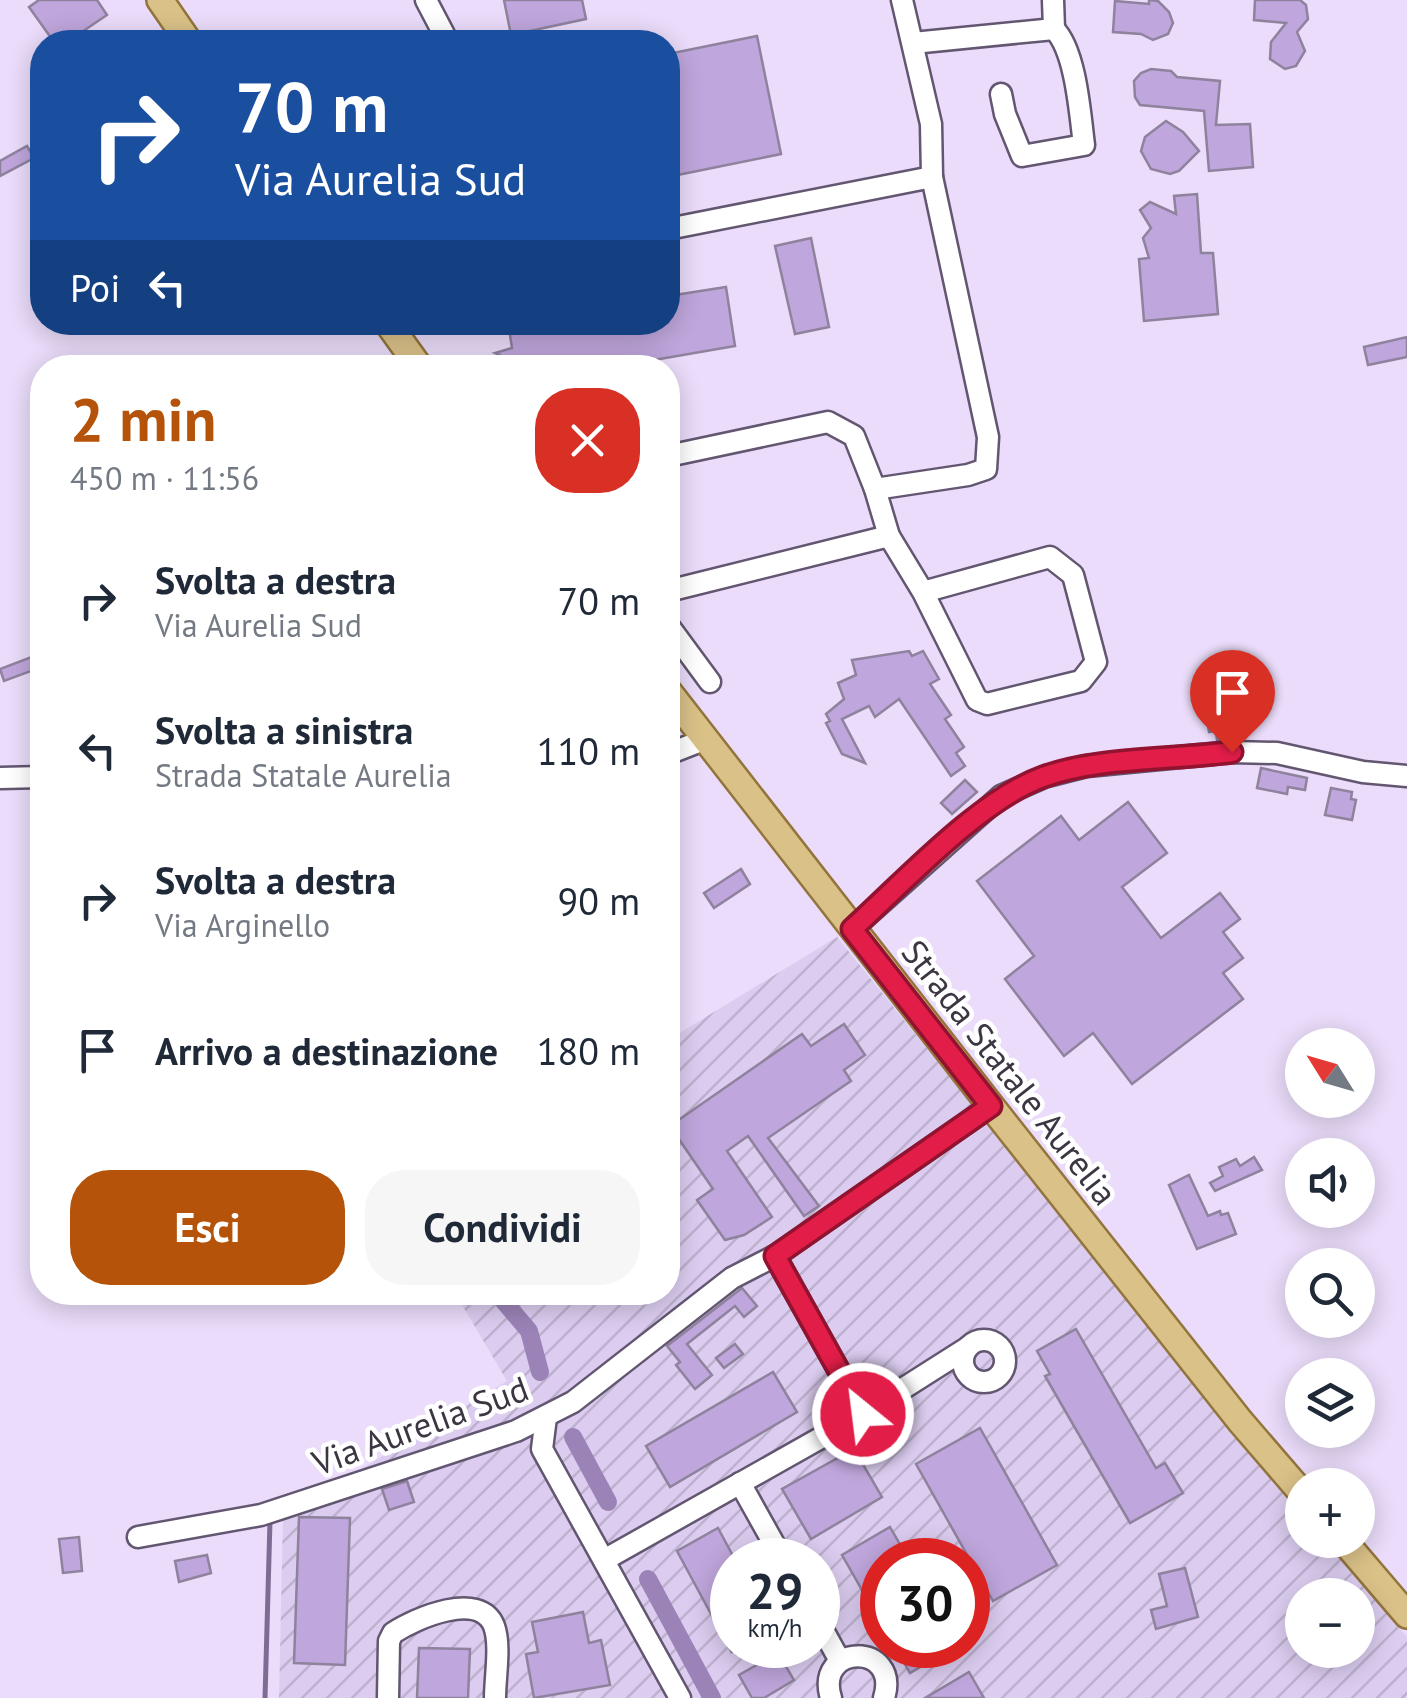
<!DOCTYPE html>
<html lang="it">
<head>
<meta charset="utf-8">
<style>
	:root { --surface:#fff; --page:#f6f6f7; --text:#1f2937; --muted:#747a83; --accent:#b45309 }
	body { margin:0; font-family:"PT Sans",sans-serif; background:var(--page); color:var(--text); height:100vh; display:flex; flex-direction:column; font-size:38px; white-space:nowrap }
	* { box-sizing:border-box; margin:0 }
	p { font-size:32px; color:var(--muted) }
	.icon { flex:none; width:55px; height:55px; fill:none; stroke:currentColor; stroke-width:2; stroke-linecap:round; stroke-linejoin:round }
	.map { position:relative; flex:1; overflow:hidden }
	.panel { position:absolute; left:30px; top:355px; width:650px; height:950px; display:flex; flex-direction:column; background:var(--surface); border-radius:40px; box-shadow:0 5px 25px #0003 }
	.panel>* { flex:none }
	.banner { position:absolute; left:30px; top:30px; width:650px; height:305px; border-radius:40px; box-shadow:0 5px 25px #0003; background:#1a4fa0; color:#fff; overflow:hidden }
	.needle { width:65px; rotate:307deg }
	.buttons { position:absolute; left:1285px; top:1028px; display:grid; gap:20px }
	.buttons a { display:grid; place-items:center; width:90px; height:90px; border-radius:50%; background:var(--surface); box-shadow:0 5px 25px #0003; font-size:50px }
	.speed { position:absolute; left:710px; top:1538px; display:flex; gap:20px; font-size:50px; font-weight:700; text-align:center }
	.speed>* { display:grid; place-content:center; width:130px; height:130px; border-radius:50%; background:var(--surface); box-shadow:0 5px 25px #0003; line-height:1 }
	.speed small { font-size:25px; font-weight:400 }
	.speed .limit { border:15px solid #d22; background:#fff; color:#111 }
	.pin { position:absolute; display:grid; place-items:center; width:85px; height:85px; color:#fff; margin:-102px -42px; border-radius:50% 50% 50% 0; rotate:-45deg; box-shadow:0 0 10px #0007 }
	.pin .icon { rotate:45deg }
	.me { position:absolute; width:110px; margin:-55px; rotate:331deg; stroke-linejoin:round; filter:drop-shadow(0 0 8px #0008) }
	.turn { display:flex; align-items:center; gap:35px; height:210px; padding:0 40px; font-size:45px }
	.turn .icon { width:130px; height:130px; stroke-width:2.5 }
	.turn b { display:block; font-size:70px; line-height:85px }
	.then { display:flex; align-items:center; height:95px; padding:0 40px; background:#0003; gap:20px; font-size:38px }
	.round { display:grid; place-items:center; flex:none; width:105px; height:105px; border-radius:40px; background:var(--page) }
	.headline { display:flex; align-items:center; justify-content:space-between; height:170px; padding:0 40px }
	h1 { font-size:60px; font-weight:800; line-height:75px; color:var(--accent) }
	.action { display:flex; gap:20px; margin-top:auto; padding:20px 40px }
	.action a { flex:1; height:115px; border-radius:40px; background:var(--accent); color:#fff; font-size:40px; font-weight:800; line-height:115px; text-align:center }
	.action a+a { background:var(--page); color:var(--text) }
	ul { padding:0; list-style:none }
	li { display:flex; align-items:center; gap:30px; height:150px; padding:0 40px }
	li div { flex:1 }
	li b { display:block; font-size:38px }
	li em { font-style:normal }
	.map>svg:first-child { display:block }
	.industrial { fill:url(#industrial-furrows); fill-rule:evenodd }
	.lines { fill:none; stroke-linecap:round; stroke-linejoin:round }
	.stream { stroke:#7e6c94; stroke-width:5 }
	.canal { stroke:#9b83b7; stroke-width:18 }
	.building { fill:#bfa6dc; stroke:#8e829d; stroke-width:2.5 }
	.minor-casing { stroke:#625670; stroke-width:25 }
	.major-casing { stroke:#93753c; stroke-width:30 }
	.minor { stroke:#fff; stroke-width:20 }
	.major { stroke:#dac188; stroke-width:25 }
	.route-casing { stroke:#92132f; stroke-width:25 }
	.route { stroke:#e11d48; stroke-width:18 }
	.labels { text-anchor:middle; dominant-baseline:central; stroke-width:9; stroke-linejoin:round; paint-order:stroke }
	.street-label { font-size:35px; fill:#3c3642; stroke:#fff }
</style>
</head>
<body>
<div class="map">
<svg width="1407" height="1698" viewBox="0 0 1407 1698">
	<defs>
		<pattern id="industrial-furrows" width="10" height="10" patternUnits="userSpaceOnUse" patternTransform="scale(2.5)"><rect width="10" height="10" fill="#dccdf0"/><path d="M-1 1l2-2M0 10L10 0M9 11l2-2" fill="none" stroke="#beb1cf"/></pattern>
	</defs>
	<rect width="100%" height="100%" fill="#eadcfa"/>
	<!-- industrial -->
	<path class="industrial" d="M 837,937 L 1302,1514 L 1302,1540 L 1325,1540 L 1407,1637 L 1407,1698 L 279,1698 L 283,1516 L 507,1381 L 455,1293 L 668,1292 L 668,1040 ZM 732,1560 L 818,1560 L 818,1645 L 732,1645 ZM 882,1560 L 968,1560 L 968,1645 L 882,1645 ZM 1302,1595 L 1358,1595 L 1358,1650 L 1302,1650 Z"/>
	<g class="lines">
		<!-- stream -->
		<path class="stream" d="M 265,1698 L 270,1521"/>
		<!-- canal -->
		<g class="canal">
			<path d="M 496,1292 L 529,1331 L 540,1372"/>
			<path d="M 573,1437 L 608,1502"/>
			<path d="M 648,1579 L 712,1698"/>
		</g>
	</g>
	<!-- building -->
	<g class="building">
		<path d="M 39,0 L 97,0 L 107,15 L 67,42 L 54,42 L 29,7 Z"/>
		<path d="M 504,0 L 582,0 L 586,19 L 511,35 Z"/>
		<path d="M 1149,0 L 1158,1 L 1169,12 L 1173,23 L 1168,34 L 1153,40 L 1141,34 L 1113,32 L 1115,1 L 1149,4 Z"/>
		<path d="M 1255,0 L 1300,0 L 1306,5 L 1308,19 L 1297,32 L 1305,51 L 1296,66 L 1285,69 L 1270,59 L 1271,42 L 1286,23 L 1254,20 Z"/>
		<path d="M 757,36 L 781,154 L 668,177 L 668,54 Z"/>
		<path d="M 1151,69 L 1171,71 L 1177,77 L 1220,81 L 1216,125 L 1250,124 L 1253,167 L 1209,171 L 1204,111 L 1140,105 L 1135,97 L 1134,81 L 1141,73 Z"/>
		<path d="M 1166,121 L 1183,132 L 1199,151 L 1179,171 L 1170,174 L 1151,169 L 1141,151 L 1145,137 Z"/>
		<path d="M 27,146 L 34,158 L 0,176 L 0,161 Z"/>
		<path d="M 1197,194 L 1201,253 L 1213,253 L 1218,314 L 1144,321 L 1139,259 L 1149,258 L 1143,238 L 1151,228 L 1140,210 L 1150,202 L 1176,214 L 1174,196 Z"/>
		<path d="M 811,238 L 829,327 L 795,334 L 775,246 Z"/>
		<path d="M 726,287 L 735,346 L 608,368 L 515,368 L 514,362 L 495,353 L 512,348 L 508,322 L 668,322 L 668,296 Z"/>
		<path d="M 1407,337 L 1407,357 L 1368,365 L 1364,347 Z"/>
		<path d="M 909,651 L 912,656 L 923,651 L 939,679 L 930,684 L 951,715 L 945,719 L 964,747 L 956,753 L 965,766 L 951,776 L 899,699 L 875,717 L 869,706 L 842,719 L 865,763 L 842,754 L 826,723 L 830,721 L 826,714 L 844,699 L 838,683 L 856,675 L 852,660 Z"/>
		<path d="M 42,653 L 42,667 L 4,681 L 0,669 Z"/>
		<path d="M 1226,710 L 1231,738 L 1217,740 L 1216,731 L 1209,732 L 1206,713 Z"/>
		<path d="M 1261,768 L 1307,778 L 1305,790 L 1288,787 L 1287,794 L 1257,788 Z"/>
		<path d="M 965,780 L 977,792 L 952,814 L 941,803 Z"/>
		<path d="M 1331,788 L 1352,792 L 1351,799 L 1356,800 L 1352,820 L 1325,815 Z"/>
		<path d="M 1128,802 L 1167,853 L 1122,887 L 1161,938 L 1220,893 L 1240,919 L 1223,932 L 1243,958 L 1223,973 L 1243,999 L 1132,1084 L 1093,1033 L 1064,1056 L 1005,979 L 1034,956 L 977,881 L 1061,816 L 1079,840 Z"/>
		<path d="M 741,869 L 750,884 L 714,908 L 704,893 Z"/>
		<path d="M 844,1024 L 865,1055 L 844,1070 L 851,1081 L 768,1138 L 819,1206 L 804,1216 L 748,1136 L 727,1151 L 772,1217 L 744,1235 L 725,1240 L 697,1200 L 713,1189 L 670,1126 L 802,1034 L 811,1046 Z"/>
		<path d="M 1254,1157 L 1262,1170 L 1215,1191 L 1210,1183 L 1223,1176 L 1219,1167 L 1236,1159 L 1240,1166 Z"/>
		<path d="M 1189,1175 L 1208,1216 L 1220,1211 L 1221,1215 L 1228,1213 L 1236,1234 L 1197,1249 L 1169,1185 Z"/>
		<path d="M 742,1288 L 757,1306 L 744,1317 L 735,1306 L 687,1344 L 712,1375 L 695,1389 L 676,1365 L 680,1362 L 667,1346 Z"/>
		<path d="M 1076,1329 L 1156,1468 L 1165,1463 L 1183,1493 L 1130,1523 L 1045,1376 L 1050,1374 L 1037,1351 Z"/>
		<path d="M 735,1344 L 743,1354 L 724,1368 L 716,1358 Z"/>
		<path d="M 773,1372 L 797,1412 L 670,1487 L 646,1446 Z"/>
		<path d="M 980,1428 L 1057,1565 L 993,1601 L 916,1464 Z"/>
		<path d="M 854,1449 L 882,1497 L 811,1539 L 782,1489 Z"/>
		<path d="M 407,1481 L 414,1502 L 389,1510 L 382,1489 Z"/>
		<path d="M 299,1517 L 350,1518 L 345,1665 L 294,1663 Z"/>
		<path d="M 890,1527 L 909,1560 L 882,1560 L 882,1625 L 842,1555 Z"/>
		<path d="M 718,1528 L 732,1554 L 732,1653 L 677,1551 Z"/>
		<path d="M 79,1537 L 82,1571 L 63,1573 L 59,1539 Z"/>
		<path d="M 207,1555 L 211,1573 L 179,1582 L 175,1561 Z"/>
		<path d="M 1185,1568 L 1198,1617 L 1156,1629 L 1151,1610 L 1167,1606 L 1159,1574 Z"/>
		<path d="M 583,1612 L 589,1643 L 601,1640 L 610,1685 L 534,1698 L 526,1654 L 538,1652 L 532,1622 Z"/>
		<path d="M 894,1645 L 958,1645 L 910,1673 Z"/>
		<path d="M 419,1648 L 470,1649 L 468,1698 L 417,1698 Z"/>
		<path d="M 778,1653 L 794,1680 L 764,1698 L 752,1698 L 739,1675 Z"/>
		<path d="M 969,1672 L 984,1698 L 925,1698 Z"/>
	</g>
	<g class="lines">
		<!-- minor casing -->
		<g class="minor-casing">
			<g id="minor">
				<path d="M 426,0 L 448,42"/>
				<path d="M 902,0 L 931,124 L 932,177"/>
				<path d="M 913,43 L 1054,29 L 1053,0"/>
				<path d="M 1001,94 L 1005,114 L 1022,156 L 1084,145 C 1080,114 1076,51 1054,29"/>
				<path d="M 668,229 L 932,177 L 988,437 L 986,469 L 968,475 L 875,489"/>
				<path d="M 668,456 L 828,422 L 854,436 L 875,489 L 889,536"/>
				<path d="M 668,591 L 889,536 L 923,592 L 977,700 L 987,704 L 1081,681 L 1096,662 L 1073,575 L 1050,557 L 923,592"/>
				<path d="M 668,625 L 710,682"/>
				<path d="M 668,754 L 706,739"/>
				<path d="M 0,778 L 42,777"/>
				<path d="M 852,929 L 1001,796 L 1044,777 L 1087,766 L 1232,752 L 1277,753 L 1363,772 L 1407,776"/>
				<path d="M 775,1256 L 863,1414"/>
				<circle cx="984" cy="1361" r="21"/>
				<path d="M 546,1417 L 542,1449 L 680,1698"/>
				<path d="M 740,1483 L 783,1560"/>
				<path d="M 138,1537 L 261,1515 L 516,1431 L 573,1402 L 732,1278 L 775,1256 L 991,1106"/>
				<path d="M 604,1560 L 863,1414 L 967,1348"/>
				<path d="M 818,1621 L 840,1661"/>
				<path d="M 388,1698 L 389,1641 L 393,1633 C 416,1618 480,1590 494,1626 C 501,1645 495,1677 495,1698"/>
				<path d="M 831,1698 C 814,1643 901,1642 884,1698"/>
			</g>
		</g>
		<!-- major casing -->
		<g class="major-casing">
			<g id="major">
				<path d="M 160,0 L 189,42"/>
				<path d="M 387,322 L 420,368"/>
				<path d="M 668,691 L 991,1106 L 1240,1421 L 1302,1493"/>
				<path d="M 1343,1540 L 1407,1615"/>
			</g>
		</g>
		<!-- minor -->
		<use href="#minor" class="minor"/>
		<!-- major -->
		<use href="#major" class="major"/>
	</g>
	<g class="lines">
		<!-- route casing -->
		<g class="route-casing">
			<path id="route" d="M 863,1414 L 775,1256 L 991,1106 L 852,929 C 904,882 979,800 1043,777 C 1097,757 1173,760 1232,752"/>
		</g>
		<!-- route -->
		<use href="#route" class="route"/>
	</g>
	<g class="labels">
		<!-- street labels -->
		<g class="street-label">
			<text transform="translate(1010 1072) rotate(52)">Strada Statale Aurelia</text>
			<text transform="translate(420 1425) rotate(-20)">Via Aurelia Sud</text>
		</g>
	</g>
</svg>
<div class="buttons">
<a><svg class="needle" viewBox="-14 -14 28 28"><path d="M0-13l5 13h-10z" fill="#e53935"/><path d="M0 13l5-13h-10z" fill="#747a83"/></svg></a>
<a><svg class="icon" aria-label="sound" viewBox="0 0 24 24"><path d="M4 9h4l5-4v14l-5-4H4zM17 9q2 3 0 6"/></svg></a>
<a><svg class="icon" aria-label="search" viewBox="0 0 24 24"><circle cx="10" cy="10" r="6"/><path d="M15 15l6 6"/></svg></a>
<a><svg class="icon" aria-label="layers" viewBox="0 0 24 24"><path d="M12 4l9 5-9 5-9-5zM3 14l9 5 9-5"/></svg></a>
<a>+</a>
<a>−</a>
</div>
<div class="speed"><div>29<small>km/h</small></div><div class="limit">30</div></div>
<div class="pin" style="left:1232px;top:752px;background:#d93025"><svg class="icon" aria-label="arrive" viewBox="0 0 24 24"><path d="M6 21V4h12l-3 4 3 4H6"/></svg></div>
<svg class="me" style="left:863px;top:1414px" viewBox="-20 -20 40 40"><circle r="17" fill="#e11d48" stroke="#fff" stroke-width="3"/><path d="M0-11L8 9 0 5-8 9z" fill="#fff"/></svg>
<div class="banner">
<div class="turn"><svg class="icon" aria-label="right" viewBox="0 0 24 24"><path d="M7 20v-9h11M14 6l5 5-5 5"/></svg><div><b>70 m</b>Via Aurelia Sud</div></div>
<div class="then">Poi<svg class="icon" aria-label="left" viewBox="0 0 24 24"><path d="M17 20v-9H6M10 6l-5 5 5 5"/></svg></div>
</div>
<section class="panel">
<div class="headline"><div><h1>2 min</h1><p>450 m · 11:56</p></div><a class="round" style="background:#d93025;color:#fff"><svg class="icon" aria-label="close" viewBox="0 0 24 24"><path d="M6 6l12 12M18 6L6 18"/></svg></a></div>
<ul>
<li><svg class="icon" aria-label="right" viewBox="0 0 24 24"><path d="M7 20v-9h11M14 6l5 5-5 5"/></svg><div><b>Svolta a destra</b><p>Via Aurelia Sud</p></div><em>70 m</em></li>
<li><svg class="icon" aria-label="left" viewBox="0 0 24 24"><path d="M17 20v-9H6M10 6l-5 5 5 5"/></svg><div><b>Svolta a sinistra</b><p>Strada Statale Aurelia</p></div><em>110 m</em></li>
<li><svg class="icon" aria-label="right" viewBox="0 0 24 24"><path d="M7 20v-9h11M14 6l5 5-5 5"/></svg><div><b>Svolta a destra</b><p>Via Arginello</p></div><em>90 m</em></li>
<li><svg class="icon" aria-label="arrive" viewBox="0 0 24 24"><path d="M6 21V4h12l-3 4 3 4H6"/></svg><div><b>Arrivo a destinazione</b></div><em>180 m</em></li>
</ul>
<div class="action"><a>Esci</a><a>Condividi</a></div>
</section>
</div>
</body>
</html>
